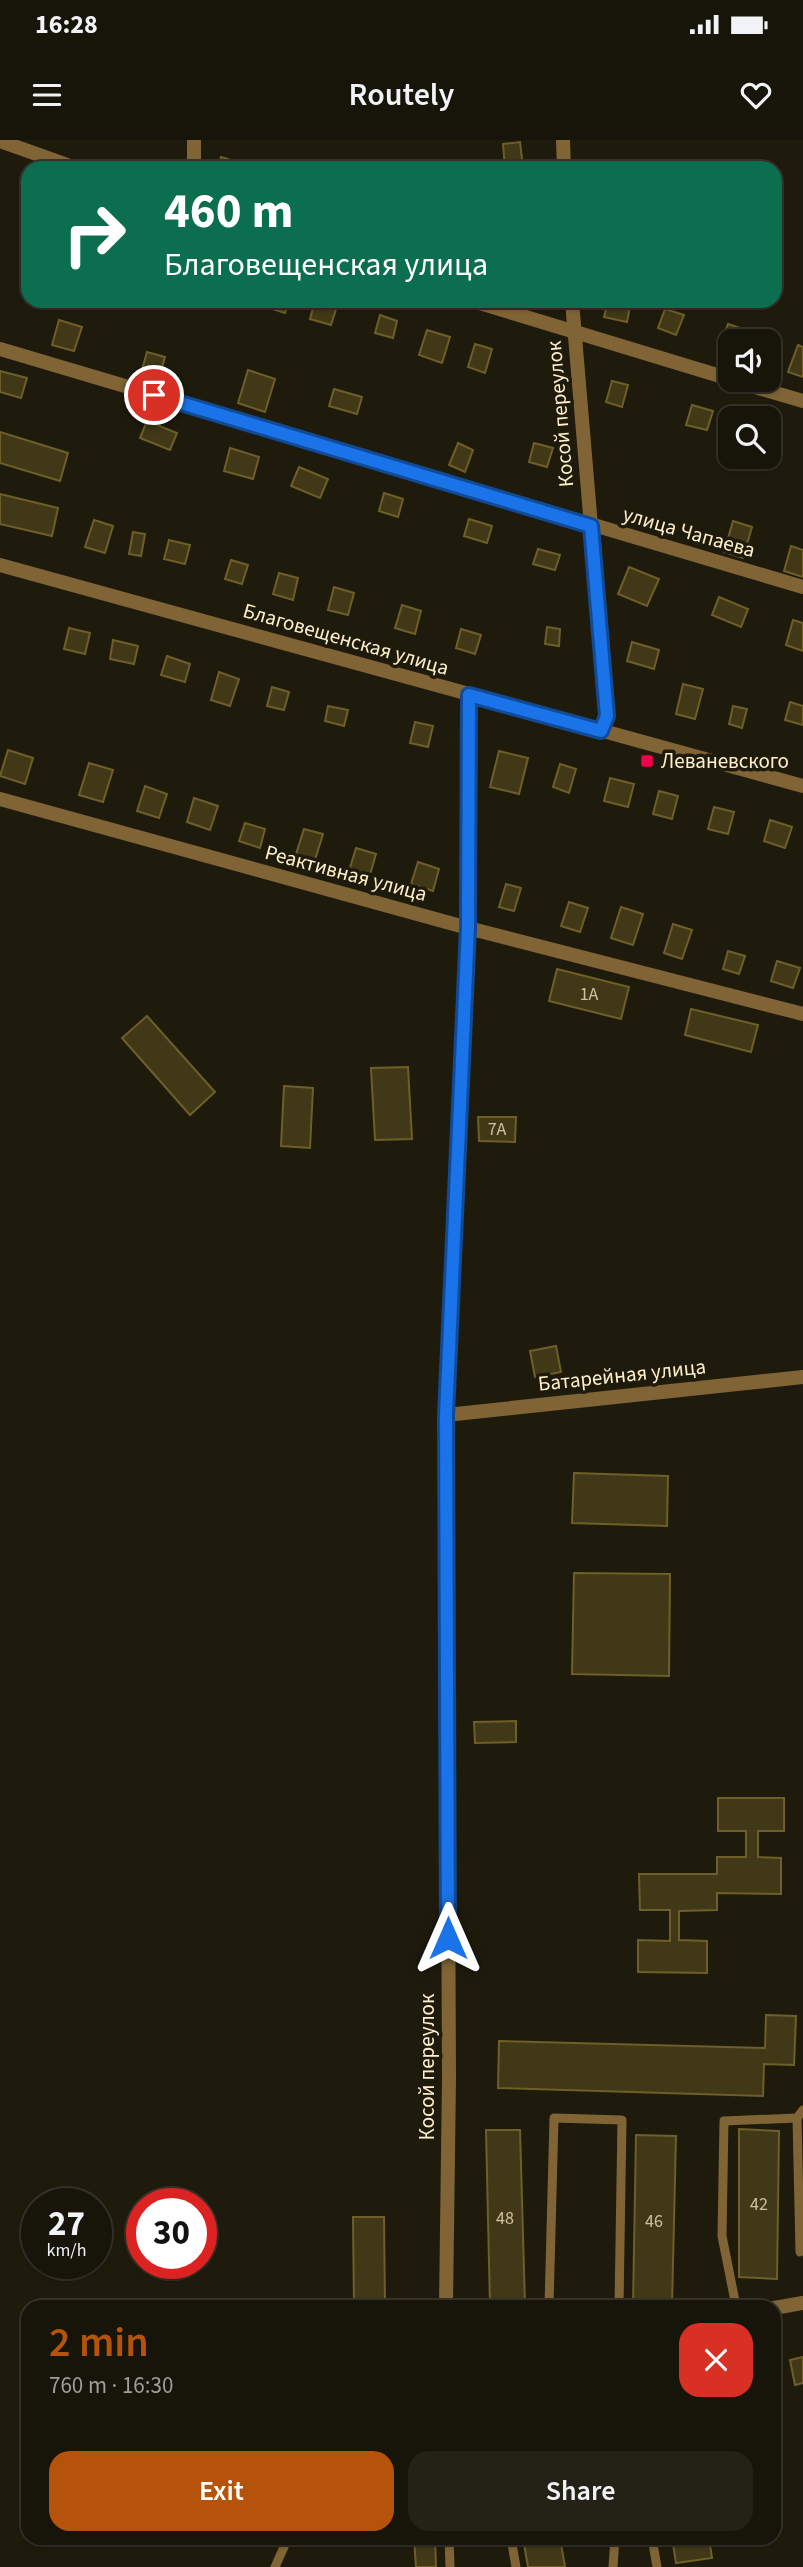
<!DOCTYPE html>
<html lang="en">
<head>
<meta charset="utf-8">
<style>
	:root { --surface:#171409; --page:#242117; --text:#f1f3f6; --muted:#9e9e9c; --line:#36332a; --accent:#b45309 }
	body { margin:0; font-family:"Source Sans 3",sans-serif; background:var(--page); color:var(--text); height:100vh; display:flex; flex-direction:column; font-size:26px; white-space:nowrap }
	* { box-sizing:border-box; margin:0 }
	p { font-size:23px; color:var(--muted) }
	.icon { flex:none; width:38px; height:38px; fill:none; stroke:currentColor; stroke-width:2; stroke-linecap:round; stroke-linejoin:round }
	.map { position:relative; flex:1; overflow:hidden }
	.drawer { position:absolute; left:21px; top:2160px; width:760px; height:245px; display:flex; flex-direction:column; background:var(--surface); border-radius:21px; box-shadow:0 2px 5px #0004,0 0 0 2px var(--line) }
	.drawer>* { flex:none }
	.top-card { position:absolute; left:21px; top:21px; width:761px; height:147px; border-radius:21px; box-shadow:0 2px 5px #0004,0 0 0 2px var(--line); background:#0b6e4f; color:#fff; overflow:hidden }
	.fabs { position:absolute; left:718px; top:189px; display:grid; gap:14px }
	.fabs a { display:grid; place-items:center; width:63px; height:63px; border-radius:14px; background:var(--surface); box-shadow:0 2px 5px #0004,0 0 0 2px var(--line); font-size:35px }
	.speed { position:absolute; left:21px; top:2048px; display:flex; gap:14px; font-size:35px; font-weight:700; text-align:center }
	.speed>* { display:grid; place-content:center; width:91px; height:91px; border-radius:50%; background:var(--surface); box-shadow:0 2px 5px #0004,0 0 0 2px var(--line); line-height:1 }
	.speed small { font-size:18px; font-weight:400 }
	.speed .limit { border:10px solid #d22; background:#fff; color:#111 }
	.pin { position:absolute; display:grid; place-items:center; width:60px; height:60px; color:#fff; margin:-30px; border:4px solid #fff; border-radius:50%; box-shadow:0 2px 7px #0007 }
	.me { position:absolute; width:77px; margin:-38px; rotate:0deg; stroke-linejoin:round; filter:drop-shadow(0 0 5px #0008) }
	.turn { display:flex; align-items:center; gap:24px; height:147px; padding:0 28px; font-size:32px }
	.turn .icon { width:91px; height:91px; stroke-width:2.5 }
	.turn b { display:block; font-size:49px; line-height:60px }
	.round { display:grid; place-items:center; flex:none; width:74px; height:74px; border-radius:21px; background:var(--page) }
	.summary { display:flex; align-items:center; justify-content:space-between; height:119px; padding:0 28px }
	h1 { font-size:42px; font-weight:600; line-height:52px; color:var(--accent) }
	.cta { display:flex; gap:14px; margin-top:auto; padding:14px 28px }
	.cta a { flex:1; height:80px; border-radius:21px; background:var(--accent); color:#fff; font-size:28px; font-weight:600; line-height:80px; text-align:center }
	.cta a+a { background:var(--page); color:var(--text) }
	.status { display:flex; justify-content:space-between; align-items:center; height:49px; padding:0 35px; background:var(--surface); direction:ltr }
	.status svg { height:19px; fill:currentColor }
	header { display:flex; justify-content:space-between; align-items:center; height:91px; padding:0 28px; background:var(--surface); font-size:32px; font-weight:600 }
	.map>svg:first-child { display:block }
	.building { fill:#413817; stroke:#6e5f28; stroke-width:2 }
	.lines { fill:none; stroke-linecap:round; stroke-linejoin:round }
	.lane { stroke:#806435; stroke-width:9 }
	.street { stroke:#806435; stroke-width:14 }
	.route-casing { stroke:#114b97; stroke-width:18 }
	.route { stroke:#1a73e8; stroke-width:12 }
	.poi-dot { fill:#f5004b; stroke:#1f1b0c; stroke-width:2.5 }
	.labels { text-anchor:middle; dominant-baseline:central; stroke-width:7; stroke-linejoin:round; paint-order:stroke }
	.number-label { font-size:18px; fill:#d0c19d }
	.street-label { font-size:21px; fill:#ffefca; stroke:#1f1b0c }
	.poi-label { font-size:21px; fill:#ffefca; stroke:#1f1b0c; text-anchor:start }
</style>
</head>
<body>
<div class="status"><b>16:28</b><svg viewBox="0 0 49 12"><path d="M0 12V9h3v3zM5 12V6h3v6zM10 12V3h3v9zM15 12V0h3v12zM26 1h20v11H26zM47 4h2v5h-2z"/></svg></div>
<header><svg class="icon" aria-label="menu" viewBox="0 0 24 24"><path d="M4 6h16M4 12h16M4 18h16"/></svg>Routely<svg class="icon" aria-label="heart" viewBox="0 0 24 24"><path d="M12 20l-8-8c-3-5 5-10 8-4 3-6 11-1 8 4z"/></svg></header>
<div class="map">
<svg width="803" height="2427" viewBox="0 0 803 2427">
	<rect width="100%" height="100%" fill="#1f1b0c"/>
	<!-- building -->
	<g class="building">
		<path d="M 520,2 L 523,27 L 505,28 L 503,4 Z"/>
		<path d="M 221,17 L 237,22 L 235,28 L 218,28 Z"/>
		<path d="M 261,161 L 289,161 L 285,173 L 260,165 Z"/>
		<path d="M 315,161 L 338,163 L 331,185 L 310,179 Z"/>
		<path d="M 608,161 L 631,161 L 627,182 L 604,177 Z"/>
		<path d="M 665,169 L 684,175 L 676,195 L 658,188 Z"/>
		<path d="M 380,175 L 397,181 L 393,198 L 375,193 Z"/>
		<path d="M 59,180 L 82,187 L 74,211 L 52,205 Z"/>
		<path d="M 728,184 L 749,191 L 745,201 L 730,201 L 730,215 L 719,210 Z"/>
		<path d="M 427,190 L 450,197 L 442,223 L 419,215 Z"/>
		<path d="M 475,204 L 492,209 L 485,233 L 468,227 Z"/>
		<path d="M 798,205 L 803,207 L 803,237 L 788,232 Z"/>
		<path d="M 147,212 L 165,217 L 159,238 L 141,233 Z"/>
		<path d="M 248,230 L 275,239 L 265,272 L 238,263 Z"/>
		<path d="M 0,231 L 27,238 L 21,258 L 0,252 Z"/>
		<path d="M 612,241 L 628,245 L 622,267 L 606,262 Z"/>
		<path d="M 334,249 L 362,257 L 357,274 L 329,266 Z"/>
		<path d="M 692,265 L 713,271 L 707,290 L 686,285 Z"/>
		<path d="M 147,281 L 177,293 L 170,310 L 140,298 Z"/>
		<path d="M 0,292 L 68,313 L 60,341 L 0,323 Z"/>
		<path d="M 458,303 L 473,310 L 465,332 L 449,325 Z"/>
		<path d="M 534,303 L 553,308 L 547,327 L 529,322 Z"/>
		<path d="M 230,308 L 259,317 L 253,339 L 224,331 Z"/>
		<path d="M 299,327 L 328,339 L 320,358 L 291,346 Z"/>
		<path d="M 384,353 L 403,359 L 398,377 L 379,371 Z"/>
		<path d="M 0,354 L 58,368 L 52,396 L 0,384 Z"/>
		<path d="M 469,379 L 492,386 L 487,403 L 464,396 Z"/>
		<path d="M 94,380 L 113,386 L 105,413 L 85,407 Z"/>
		<path d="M 733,381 L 752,387 L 743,418 L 724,412 Z"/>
		<path d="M 133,392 L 145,394 L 141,416 L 129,414 Z"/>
		<path d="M 169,400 L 190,405 L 185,424 L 164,419 Z"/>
		<path d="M 791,406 L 803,410 L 803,437 L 784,431 Z"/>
		<path d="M 538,409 L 560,415 L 555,430 L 533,424 Z"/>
		<path d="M 231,420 L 248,425 L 242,444 L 225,439 Z"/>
		<path d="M 629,427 L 659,439 L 647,466 L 618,454 Z"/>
		<path d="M 279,433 L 298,438 L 293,460 L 273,454 Z"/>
		<path d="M 334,447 L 354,453 L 348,475 L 328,470 Z"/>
		<path d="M 719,457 L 748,469 L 741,487 L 712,475 Z"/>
		<path d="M 402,465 L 421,471 L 415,494 L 395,488 Z"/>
		<path d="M 793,480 L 803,483 L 803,511 L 786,505 Z"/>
		<path d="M 547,487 L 560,489 L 559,506 L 545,504 Z"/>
		<path d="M 69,488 L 90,493 L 85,514 L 64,509 Z"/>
		<path d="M 461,489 L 481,495 L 475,514 L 456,508 Z"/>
		<path d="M 113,500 L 138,506 L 134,524 L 110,519 Z"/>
		<path d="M 632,502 L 659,510 L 654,529 L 627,521 Z"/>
		<path d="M 167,516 L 190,524 L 185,542 L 161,535 Z"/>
		<path d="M 219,532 L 239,539 L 230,566 L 211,560 Z"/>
		<path d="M 683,544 L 703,549 L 695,579 L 676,574 Z"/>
		<path d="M 272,547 L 289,552 L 284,570 L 267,566 Z"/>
		<path d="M 790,562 L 803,566 L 803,585 L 785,580 Z"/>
		<path d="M 328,566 L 348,570 L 344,586 L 325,581 Z"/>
		<path d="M 733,566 L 747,569 L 742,588 L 729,584 Z"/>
		<path d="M 415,582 L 433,586 L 428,607 L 410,603 Z"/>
		<path d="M 8,610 L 33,618 L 25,644 L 0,636 Z"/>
		<path d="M 499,611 L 528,618 L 519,654 L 490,647 Z"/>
		<path d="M 89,623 L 113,630 L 103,662 L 79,655 Z"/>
		<path d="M 560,624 L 576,629 L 569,653 L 553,647 Z"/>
		<path d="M 610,638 L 634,644 L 628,667 L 604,661 Z"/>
		<path d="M 145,646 L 167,654 L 159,678 L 137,671 Z"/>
		<path d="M 659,651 L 678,656 L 672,679 L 653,674 Z"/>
		<path d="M 194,658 L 218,666 L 210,690 L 187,682 Z"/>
		<path d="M 714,667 L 734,672 L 728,694 L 708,689 Z"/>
		<path d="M 770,680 L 792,687 L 785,708 L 764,701 Z"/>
		<path d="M 245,683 L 265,689 L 260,708 L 239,701 Z"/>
		<path d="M 304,689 L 323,694 L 315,720 L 296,714 Z"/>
		<path d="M 356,708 L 376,714 L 369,738 L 349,731 Z"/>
		<path d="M 418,722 L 439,729 L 433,751 L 411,744 Z"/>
		<path d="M 506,744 L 521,748 L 514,771 L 499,767 Z"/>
		<path d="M 569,762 L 588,768 L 580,792 L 561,786 Z"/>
		<path d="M 621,767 L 643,774 L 633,805 L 611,798 Z"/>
		<path d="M 673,784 L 692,790 L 682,819 L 664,813 Z"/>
		<path d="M 728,811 L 745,816 L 739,834 L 723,829 Z"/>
		<path d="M 777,821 L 800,828 L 793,848 L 771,841 Z"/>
		<path d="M 557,829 L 629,847 L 621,879 L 549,861 Z"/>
		<path d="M 691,869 L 758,885 L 751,912 L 685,895 Z"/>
		<path d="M 147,876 L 215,952 L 190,975 L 122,898 Z"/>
		<path d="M 408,927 L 412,999 L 375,1000 L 371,928 Z"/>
		<path d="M 284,946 L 313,948 L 310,1008 L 281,1006 Z"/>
		<path d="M 478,977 L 516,977 L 515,1002 L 479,1001 Z"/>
		<path d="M 556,1206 L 561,1232 L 535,1237 L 530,1211 Z"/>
		<path d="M 574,1333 L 668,1336 L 667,1386 L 572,1383 Z"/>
		<path d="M 574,1433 L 670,1434 L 669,1536 L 572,1534 Z"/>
		<path d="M 516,1581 L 516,1602 L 475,1603 L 474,1582 Z"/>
		<path d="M 718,1658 L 784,1658 L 784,1691 L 758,1691 L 758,1717 L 781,1718 L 781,1754 L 717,1753 L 717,1770 L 679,1771 L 679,1800 L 707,1801 L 707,1833 L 638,1832 L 638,1800 L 670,1801 L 670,1770 L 640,1770 L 639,1734 L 717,1734 L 717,1717 L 746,1717 L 746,1691 L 718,1691 Z"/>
		<path d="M 766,1875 L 796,1876 L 794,1925 L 764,1924 L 763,1956 L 498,1948 L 499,1901 L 765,1908 Z"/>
		<path d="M 739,1989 L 779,1991 L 777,2139 L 739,2137 Z"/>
		<path d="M 486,1990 L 520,1990 L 525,2166 L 490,2166 Z"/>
		<path d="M 636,1995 L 676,1996 L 672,2166 L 633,2166 Z"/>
		<path d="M 353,2077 L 384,2077 L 385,2166 L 354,2166 Z"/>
		<path d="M 803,2217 L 803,2243 L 795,2245 L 790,2220 Z"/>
		<path d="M 414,2398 L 435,2398 L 436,2427 L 416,2427 Z"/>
		<path d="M 523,2398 L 560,2398 L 565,2427 L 528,2427 Z"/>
		<path d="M 672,2398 L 709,2398 L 712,2418 L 676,2423 Z"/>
	</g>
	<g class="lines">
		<!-- lane -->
		<g class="lane">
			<path d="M 797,1978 L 803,1970"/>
			<path d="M 549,2166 L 554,1978 L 622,1980 L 619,2166"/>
			<path d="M 736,2166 L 722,2096 L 724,1981 L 797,1978 L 800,2112"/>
			<path d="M 449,2398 L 450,2427"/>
			<path d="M 511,2398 L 516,2427"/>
			<path d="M 652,2398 L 657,2427"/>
			<path d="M 275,2427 L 288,2398"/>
			<path d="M 613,2427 L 615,2398"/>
		</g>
		<!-- street -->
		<g class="street">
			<path d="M 563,0 L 564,28"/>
			<path d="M 0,1 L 76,28"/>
			<path d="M 194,28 L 194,0"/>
			<path d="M 473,161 L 730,239"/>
			<path d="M 572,161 L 607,576 L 601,591"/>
			<path d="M 0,209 L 803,447"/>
			<path d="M 731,240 L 803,261"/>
			<path d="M 0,425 L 803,646"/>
			<path d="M 0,659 L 468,788 L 803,874"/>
			<path d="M 446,1275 L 803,1237"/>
			<path d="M 446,2166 L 449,1937 L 446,1275 L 468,788 L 469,555"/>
			<path d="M 774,2168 L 803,2163"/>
		</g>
	</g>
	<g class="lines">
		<!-- route casing -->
		<g class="route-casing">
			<path id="route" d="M 154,255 L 591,386 L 607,576 L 601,591 L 469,555 L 468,788 L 446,1275 L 448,1798"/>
		</g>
		<!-- route -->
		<use href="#route" class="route"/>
	</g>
	<!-- markers -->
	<rect class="poi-dot" x="640" y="614" width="14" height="14" rx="3.5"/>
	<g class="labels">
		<!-- number labels -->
		<g class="number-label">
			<text x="589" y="854">1А</text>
			<text x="497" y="989">7А</text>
			<text x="759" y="2064">42</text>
			<text x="505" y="2078">48</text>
			<text x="654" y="2081">46</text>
		</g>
		<!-- street labels -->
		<g class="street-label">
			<text transform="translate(560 274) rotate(-95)">Косой переулок</text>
			<text transform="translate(689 392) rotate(16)">улица Чапаева</text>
			<text transform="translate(346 499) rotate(16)">Благовещенская улица</text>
			<text transform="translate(346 733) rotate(15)">Реактивная улица</text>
			<text transform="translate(622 1235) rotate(-6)">Батарейная улица</text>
			<text transform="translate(427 1927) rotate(-90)">Косой переулок</text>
		</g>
		<!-- poi labels -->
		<g class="poi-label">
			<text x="661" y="621">Леваневского</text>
		</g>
	</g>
</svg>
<div class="fabs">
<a><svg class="icon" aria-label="sound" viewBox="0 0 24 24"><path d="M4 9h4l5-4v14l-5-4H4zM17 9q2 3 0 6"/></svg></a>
<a><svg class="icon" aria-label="search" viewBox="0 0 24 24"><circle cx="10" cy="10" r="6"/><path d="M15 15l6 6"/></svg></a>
</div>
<div class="speed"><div>27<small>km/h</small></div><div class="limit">30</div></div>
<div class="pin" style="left:154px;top:255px;background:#d93025"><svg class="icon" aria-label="arrive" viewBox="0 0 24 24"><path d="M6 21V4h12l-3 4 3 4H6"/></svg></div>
<svg class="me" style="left:448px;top:1798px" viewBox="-20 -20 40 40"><path d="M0-17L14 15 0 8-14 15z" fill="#1a73e8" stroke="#fff" stroke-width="4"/></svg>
<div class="top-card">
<div class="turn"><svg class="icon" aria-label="right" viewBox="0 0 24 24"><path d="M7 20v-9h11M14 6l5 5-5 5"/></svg><div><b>460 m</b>Благовещенская улица</div></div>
</div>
<section class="drawer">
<div class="summary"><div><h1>2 min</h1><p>760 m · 16:30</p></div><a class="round" style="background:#d93025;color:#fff"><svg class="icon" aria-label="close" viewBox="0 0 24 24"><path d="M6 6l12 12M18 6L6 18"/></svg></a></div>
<div class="cta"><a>Exit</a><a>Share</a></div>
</section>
</div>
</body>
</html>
